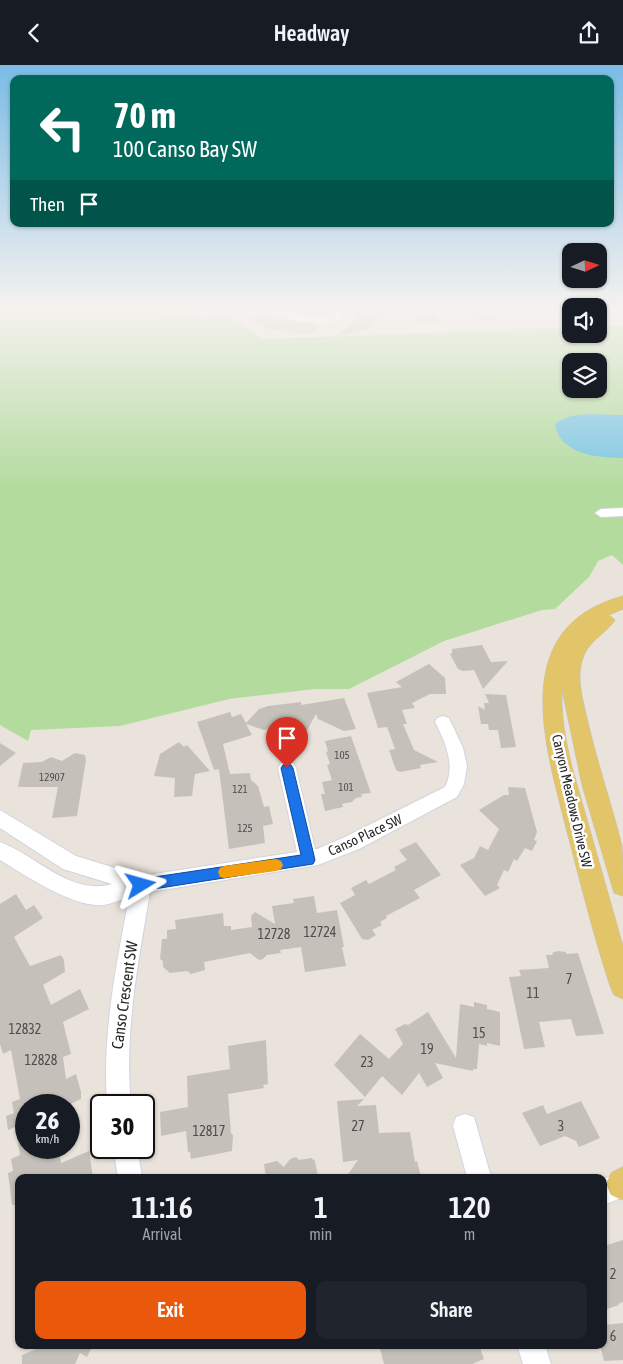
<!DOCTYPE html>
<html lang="en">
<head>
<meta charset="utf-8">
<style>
	:root { --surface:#171b24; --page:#20242c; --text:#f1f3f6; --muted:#9ea1a6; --accent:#ea580c }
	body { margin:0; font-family:"Asap Condensed",sans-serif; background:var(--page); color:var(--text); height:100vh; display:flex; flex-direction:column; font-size:19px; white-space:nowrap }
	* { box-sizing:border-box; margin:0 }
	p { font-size:16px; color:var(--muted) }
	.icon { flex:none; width:28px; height:28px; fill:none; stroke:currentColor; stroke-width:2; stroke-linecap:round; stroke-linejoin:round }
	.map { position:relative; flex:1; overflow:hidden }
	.details { position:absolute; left:15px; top:1109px; width:592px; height:175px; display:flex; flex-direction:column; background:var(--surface); border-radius:10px; box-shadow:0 1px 4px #0004 }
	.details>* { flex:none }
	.top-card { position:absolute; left:10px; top:10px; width:604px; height:152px; border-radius:10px; box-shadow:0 1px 4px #0004; background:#00695c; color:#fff; overflow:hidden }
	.needle { width:32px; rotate:86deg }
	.controls { position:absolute; left:562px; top:178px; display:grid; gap:10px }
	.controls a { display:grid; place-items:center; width:45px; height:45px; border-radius:10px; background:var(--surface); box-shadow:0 1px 4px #0004; font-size:25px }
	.speed { position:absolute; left:15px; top:1029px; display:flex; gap:10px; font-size:25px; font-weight:700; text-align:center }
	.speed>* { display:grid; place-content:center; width:65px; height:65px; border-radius:50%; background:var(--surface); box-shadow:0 1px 4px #0004; line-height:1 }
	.speed small { font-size:12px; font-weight:400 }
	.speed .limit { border:2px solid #111; border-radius:8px; background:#fff; color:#111 }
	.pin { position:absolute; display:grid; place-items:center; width:42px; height:42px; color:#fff; margin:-51px -21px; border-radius:50% 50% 50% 0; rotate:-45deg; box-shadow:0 0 5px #0007 }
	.pin .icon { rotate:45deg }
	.me { position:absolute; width:55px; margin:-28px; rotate:82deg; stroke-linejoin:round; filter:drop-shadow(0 0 4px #0008) }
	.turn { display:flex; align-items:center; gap:18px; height:105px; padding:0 20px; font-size:22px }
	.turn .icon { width:65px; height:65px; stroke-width:2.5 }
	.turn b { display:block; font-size:35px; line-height:42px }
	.then { display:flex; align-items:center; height:48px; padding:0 20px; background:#0003; gap:10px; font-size:19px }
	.eta { display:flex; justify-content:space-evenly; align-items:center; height:85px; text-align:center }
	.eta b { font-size:30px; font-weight:600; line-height:35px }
	.button { display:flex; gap:10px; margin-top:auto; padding:10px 20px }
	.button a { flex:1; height:58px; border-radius:10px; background:var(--accent); color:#fff; font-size:20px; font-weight:600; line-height:58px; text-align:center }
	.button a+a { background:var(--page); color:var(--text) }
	header { display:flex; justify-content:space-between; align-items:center; height:65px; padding:0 20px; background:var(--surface); font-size:22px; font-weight:600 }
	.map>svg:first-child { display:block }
	.green { fill:#b2db9d; fill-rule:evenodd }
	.water { fill:#78c5e1 }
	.building { fill:#c5c1ba }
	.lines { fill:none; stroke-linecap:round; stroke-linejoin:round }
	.minor-casing { stroke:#d1d4e0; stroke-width:2 }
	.major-casing { stroke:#c3c3c3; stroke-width:1 }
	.minor { fill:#fff; fill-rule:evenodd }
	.major { fill:#e1c568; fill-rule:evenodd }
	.route { fill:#1a73e8; stroke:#114b97 }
	.slow { fill:#f59e0b }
	.labels { text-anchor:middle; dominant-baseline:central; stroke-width:5; stroke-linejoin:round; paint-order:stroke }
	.number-label { font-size:11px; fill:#4f4e4c }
	.street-label { font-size:14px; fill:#282828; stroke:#fff }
	.near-number-label { font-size:14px; fill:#4f4e4c }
	.near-street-label { font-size:16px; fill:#282828; stroke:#fff }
</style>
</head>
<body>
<header><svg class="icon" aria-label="back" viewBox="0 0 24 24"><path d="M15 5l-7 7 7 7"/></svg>Headway<svg class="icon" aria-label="share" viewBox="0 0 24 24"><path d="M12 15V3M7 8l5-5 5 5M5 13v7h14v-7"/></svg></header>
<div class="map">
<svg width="623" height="1299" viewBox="0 0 623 1299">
	<rect width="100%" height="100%" fill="#e9e3db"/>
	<!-- green -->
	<path class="green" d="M 0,244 C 64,244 130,240 194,252 C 206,255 219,249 232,252 L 262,274 L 571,263 L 571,269 L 599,269 L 599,262 L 623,261 L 623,500 L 612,490 L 598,496 L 589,512 L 555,544 L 542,545 L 444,576 L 349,624 L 315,624 L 229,634 L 120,661 L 31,665 L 28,676 L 0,660 ZM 571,296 L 599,296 L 599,324 L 571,324 Z"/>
	<!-- water -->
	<path class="water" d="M 623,350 L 623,393 C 599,393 560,390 555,359 C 570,345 603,350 623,350 Z"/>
	<!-- building -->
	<g class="building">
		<path d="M 323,244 L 322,250 L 285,245 L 285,244 Z"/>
		<path d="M 355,244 L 389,244 L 368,264 L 336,272 L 357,253 Z"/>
		<path d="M 413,244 L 434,244 L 440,258 L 419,258 Z"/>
		<path d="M 454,244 L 479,244 L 499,251 L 486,257 L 454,246 Z"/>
		<path d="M 261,249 L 290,256 L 319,259 L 316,268 L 302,269 L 262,263 L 266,260 L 247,256 Z"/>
		<path d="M 482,580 L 491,597 L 508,596 L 483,624 L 474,605 L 463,606 L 458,604 L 450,589 L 452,588 L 452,584 Z"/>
		<path d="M 429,599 L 445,613 L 446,629 L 430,629 L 412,638 L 415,643 L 402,645 L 407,659 L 403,659 L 414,685 L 438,697 L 420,700 L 421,703 L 400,707 L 396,705 L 389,685 L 395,684 L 387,662 L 378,663 L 367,628 L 402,622 L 396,617 Z"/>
		<path d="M 485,629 L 506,630 L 516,682 L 501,683 L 498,665 L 489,665 L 488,659 L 481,659 L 478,641 L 485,645 L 484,638 L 489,638 Z"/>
		<path d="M 344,633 L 356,664 L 344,666 L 318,654 L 316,649 L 300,678 L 280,670 L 287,657 L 264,665 L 246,659 L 252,670 L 223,679 L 230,709 L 250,708 L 251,715 L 258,721 L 264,742 L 269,741 L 273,759 L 263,761 L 265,778 L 229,784 L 219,704 L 214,705 L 197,657 L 230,647 L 232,652 L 241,649 L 246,658 L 259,644 L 268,641 L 301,637 L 301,640 Z"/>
		<path d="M 351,671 L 371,728 L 361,729 L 362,732 L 356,733 L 352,737 L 342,739 L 343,742 L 325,746 L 321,729 L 325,729 L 322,717 L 332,715 L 327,700 L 330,699 L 326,687 L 328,686 L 325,676 Z"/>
		<path d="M 179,677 L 184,682 L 187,680 L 210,706 L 195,709 L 192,731 L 174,732 L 175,713 L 154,711 L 160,689 Z"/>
		<path d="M 0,678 L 16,688 L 0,701 Z"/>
		<path d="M 75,688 L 85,690 L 86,695 L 77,751 L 52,753 L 58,722 L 18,722 L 23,698 L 42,697 L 51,692 L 62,696 Z"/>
		<path d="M 508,722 L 525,723 L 537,767 L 534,775 L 537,776 L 532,786 L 525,783 L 517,796 L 514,794 L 508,807 L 504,805 L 497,820 L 500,823 L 485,831 L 460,800 L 474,793 L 480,781 L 488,785 L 499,764 L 479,745 L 504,730 L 509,730 Z"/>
		<path d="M 416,777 L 441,810 L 414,825 L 420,833 L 386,851 L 387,853 L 380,857 L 382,860 L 372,865 L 376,870 L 368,875 L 362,874 L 340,838 L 355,830 L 351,823 L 366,815 L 369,819 L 396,805 L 394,802 L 407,795 L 399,785 Z"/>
		<path d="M 16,829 L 26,845 L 34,840 L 43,853 L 14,872 L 30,901 L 61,890 L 64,895 L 65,907 L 43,920 L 51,940 L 80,924 L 89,944 L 63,957 L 71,989 L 63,992 L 66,1014 L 76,1009 L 81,1027 L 81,1034 L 68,1040 L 26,1040 L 26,1082 L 58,1082 L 61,1098 L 89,1086 L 93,1112 L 19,1112 L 19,1140 L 12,1140 L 8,1108 L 13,1106 L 11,1094 L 20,1090 L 15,1062 L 8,1065 L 6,1051 L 14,1048 L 12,1037 L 20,1034 L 11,985 L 3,989 L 0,979 L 0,839 Z"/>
		<path d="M 314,831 L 317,848 L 337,845 L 344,882 L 342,882 L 346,901 L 305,907 L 301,882 L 280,885 L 281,888 L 267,890 L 263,894 L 259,895 L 250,888 L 204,897 L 205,905 L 191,909 L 187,906 L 170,908 L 163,902 L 163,896 L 160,894 L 162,874 L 167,874 L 167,865 L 176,864 L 175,855 L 223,848 L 224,861 L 231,861 L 231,865 L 252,862 L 251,851 L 255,847 L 275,859 L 272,841 L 294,838 L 293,834 Z"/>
		<path d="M 558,886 L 566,887 L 566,889 L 578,888 L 604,969 L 576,971 L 571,954 L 539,957 L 545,982 L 524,984 L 509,912 L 521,911 L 519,905 L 549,903 L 546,890 L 553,890 L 552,888 Z"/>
		<path d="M 474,937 L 487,940 L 487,944 L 500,947 L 500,981 L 487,978 L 487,981 L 479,979 L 477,1004 L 473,1004 L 473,1006 L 435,998 L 443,1013 L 427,1022 L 419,1008 L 402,1030 L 382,1011 L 365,1032 L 334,1000 L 360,969 L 389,994 L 403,979 L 395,964 L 405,959 L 408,960 L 428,947 L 456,993 L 460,939 L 474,942 Z"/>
		<path d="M 266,975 L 268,1019 L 263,1020 L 264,1023 L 228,1029 L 231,1068 L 233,1070 L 232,1086 L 191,1094 L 190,1087 L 188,1087 L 186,1066 L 161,1071 L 160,1047 L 188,1042 L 187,1011 L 230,1004 L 228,981 Z"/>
		<path d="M 364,1034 L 357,1041 L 376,1040 L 379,1068 L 410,1067 L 415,1097 L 417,1096 L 421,1112 L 346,1112 L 358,1095 L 343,1097 L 337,1036 Z"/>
		<path d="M 581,1036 L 600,1073 L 579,1082 L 576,1076 L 565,1071 L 540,1081 L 522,1048 L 543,1040 L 547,1049 Z"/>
		<path d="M 296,1092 L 299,1095 L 311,1093 L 315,1096 L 318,1112 L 266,1112 L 264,1099 L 277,1096 L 284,1102 L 290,1094 Z"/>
		<path d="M 623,1175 L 623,1237 L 618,1239 L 619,1240 L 604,1245 L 604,1181 Z"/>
		<path d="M 623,1258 L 623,1295 L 604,1296 L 600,1280 L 604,1280 L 604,1260 Z"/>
		<path d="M 46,1280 L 93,1280 L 87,1292 L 80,1288 L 75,1299 L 22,1299 L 22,1290 Z"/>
		<path d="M 379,1280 L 479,1280 L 484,1294 L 472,1299 L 384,1299 Z"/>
	</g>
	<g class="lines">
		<!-- minor casing -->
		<g class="minor-casing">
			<g id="minor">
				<path d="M 264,244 C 288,244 310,256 335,251 L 332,244 L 340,244 L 343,251 L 341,255 C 320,260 281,257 264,244 Z"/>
				<path d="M 623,443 L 623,451 L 601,452 L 595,448 L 601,444 Z"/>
				<path d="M 443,651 L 449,653 L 463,683 L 467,701 L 464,719 L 457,732 L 359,784 L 318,800 L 150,827 C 138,899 124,968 131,1040 L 107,1040 C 102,969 116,902 129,832 C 121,835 111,839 103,840 C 74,843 24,810 0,795 L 0,777 C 36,790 70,831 112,819 L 63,804 L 0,763 L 0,745 L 76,791 L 141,811 L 297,787 L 278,703 L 281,698 L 287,696 L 293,698 L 296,703 L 315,784 L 317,784 L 345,772 L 445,722 C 456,701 445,676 435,657 L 437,653 Z"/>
				<path d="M 465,1049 L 474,1052 L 491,1112 L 467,1112 L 453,1061 L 456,1052 Z"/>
				<path d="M 113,1082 L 137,1082 L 142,1112 L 118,1112 Z"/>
				<path d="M 623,1106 L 623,1132 L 604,1140 L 604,1114 Z"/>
				<path d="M 517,1280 L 545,1280 L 551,1299 L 523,1299 Z"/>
			</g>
		</g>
		<!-- major casing -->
		<g class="major-casing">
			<g id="major">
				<path d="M 623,531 L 623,544 L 609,550 L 615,555 C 605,570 587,576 582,596 C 577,613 582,632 586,649 C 596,694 611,737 622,781 C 623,796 623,815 623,831 L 614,828 L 582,720 L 562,625 C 561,652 566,677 572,702 L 623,881 L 623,934 L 614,930 L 610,921 C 593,869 580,816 566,763 C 545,679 507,562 623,531 Z"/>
				<path d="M 623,1102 L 623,1134 L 622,1135 L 611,1130 L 606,1119 L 611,1108 Z"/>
			</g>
		</g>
		<!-- minor -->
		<use href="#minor" class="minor"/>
		<!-- major -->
		<use href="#major" class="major"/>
	</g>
	<!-- sky -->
	<linearGradient id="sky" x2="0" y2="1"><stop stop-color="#7bbbe5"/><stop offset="0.57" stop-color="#f5f2ef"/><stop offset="1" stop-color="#f5f2ef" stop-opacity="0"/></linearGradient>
	<rect width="623" height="426" fill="url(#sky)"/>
	<!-- route -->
	<path class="route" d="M 287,699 L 291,700 L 293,703 L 315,795 L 313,799 L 141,826 L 136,824 L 134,820 L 136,816 L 141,814 L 301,790 L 281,703 L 283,700 Z"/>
	<!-- slow -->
	<path class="slow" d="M 276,794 L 281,796 L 283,800 L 281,804 L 276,806 L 224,813 L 220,812 L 218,807 L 220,803 L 224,801 Z"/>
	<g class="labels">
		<!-- number labels -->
		<g class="number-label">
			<text x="342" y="690">105</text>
			<text x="52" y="712">12907</text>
			<text x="346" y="722">101</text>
			<text x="240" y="724">121</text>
			<text x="245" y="763">125</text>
		</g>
		<!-- street labels -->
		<g class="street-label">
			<text transform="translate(572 736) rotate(77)">Canyon Meadows Drive SW</text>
			<text transform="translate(365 770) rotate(-25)">Canso Place SW</text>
		</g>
		<!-- near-number labels -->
		<g class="near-number-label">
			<text x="320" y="867">12724</text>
			<text x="274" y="869">12728</text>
			<text x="569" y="914">7</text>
			<text x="533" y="928">11</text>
			<text x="25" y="964">12832</text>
			<text x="479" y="968">15</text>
			<text x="427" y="984">19</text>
			<text x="41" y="995">12828</text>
			<text x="367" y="997">23</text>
			<text x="358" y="1061">27</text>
			<text x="561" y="1061">3</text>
			<text x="209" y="1066">12817</text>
			<text x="613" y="1209">2</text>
			<text x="613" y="1271">6</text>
		</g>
		<!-- near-street labels -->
		<g class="near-street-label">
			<text transform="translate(124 930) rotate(-82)">Canso Crescent SW</text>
		</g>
	</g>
</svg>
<div class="controls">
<a><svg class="needle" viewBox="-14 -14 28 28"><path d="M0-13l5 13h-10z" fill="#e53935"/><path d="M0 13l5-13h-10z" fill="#9ea1a6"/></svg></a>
<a><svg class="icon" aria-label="sound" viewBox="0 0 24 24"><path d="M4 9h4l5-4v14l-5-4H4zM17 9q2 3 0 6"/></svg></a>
<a><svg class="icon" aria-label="layers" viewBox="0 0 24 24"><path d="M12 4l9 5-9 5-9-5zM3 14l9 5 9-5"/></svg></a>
</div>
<div class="speed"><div>26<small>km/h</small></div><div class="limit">30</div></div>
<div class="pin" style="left:287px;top:703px;background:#d93025"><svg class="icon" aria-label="arrive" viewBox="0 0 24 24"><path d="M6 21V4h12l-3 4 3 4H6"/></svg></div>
<svg class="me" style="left:141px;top:820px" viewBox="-20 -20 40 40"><path d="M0-17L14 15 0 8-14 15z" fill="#1a73e8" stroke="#fff" stroke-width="4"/></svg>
<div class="top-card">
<div class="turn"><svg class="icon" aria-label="left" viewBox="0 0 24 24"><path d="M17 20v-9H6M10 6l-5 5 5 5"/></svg><div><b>70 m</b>100 Canso Bay SW</div></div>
<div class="then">Then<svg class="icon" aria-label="arrive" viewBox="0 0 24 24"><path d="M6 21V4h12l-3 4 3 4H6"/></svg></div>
</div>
<section class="details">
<div class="eta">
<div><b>11:16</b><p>Arrival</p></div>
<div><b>1</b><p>min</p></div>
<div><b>120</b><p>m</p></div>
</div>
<div class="button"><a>Exit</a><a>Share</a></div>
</section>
</div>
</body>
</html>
